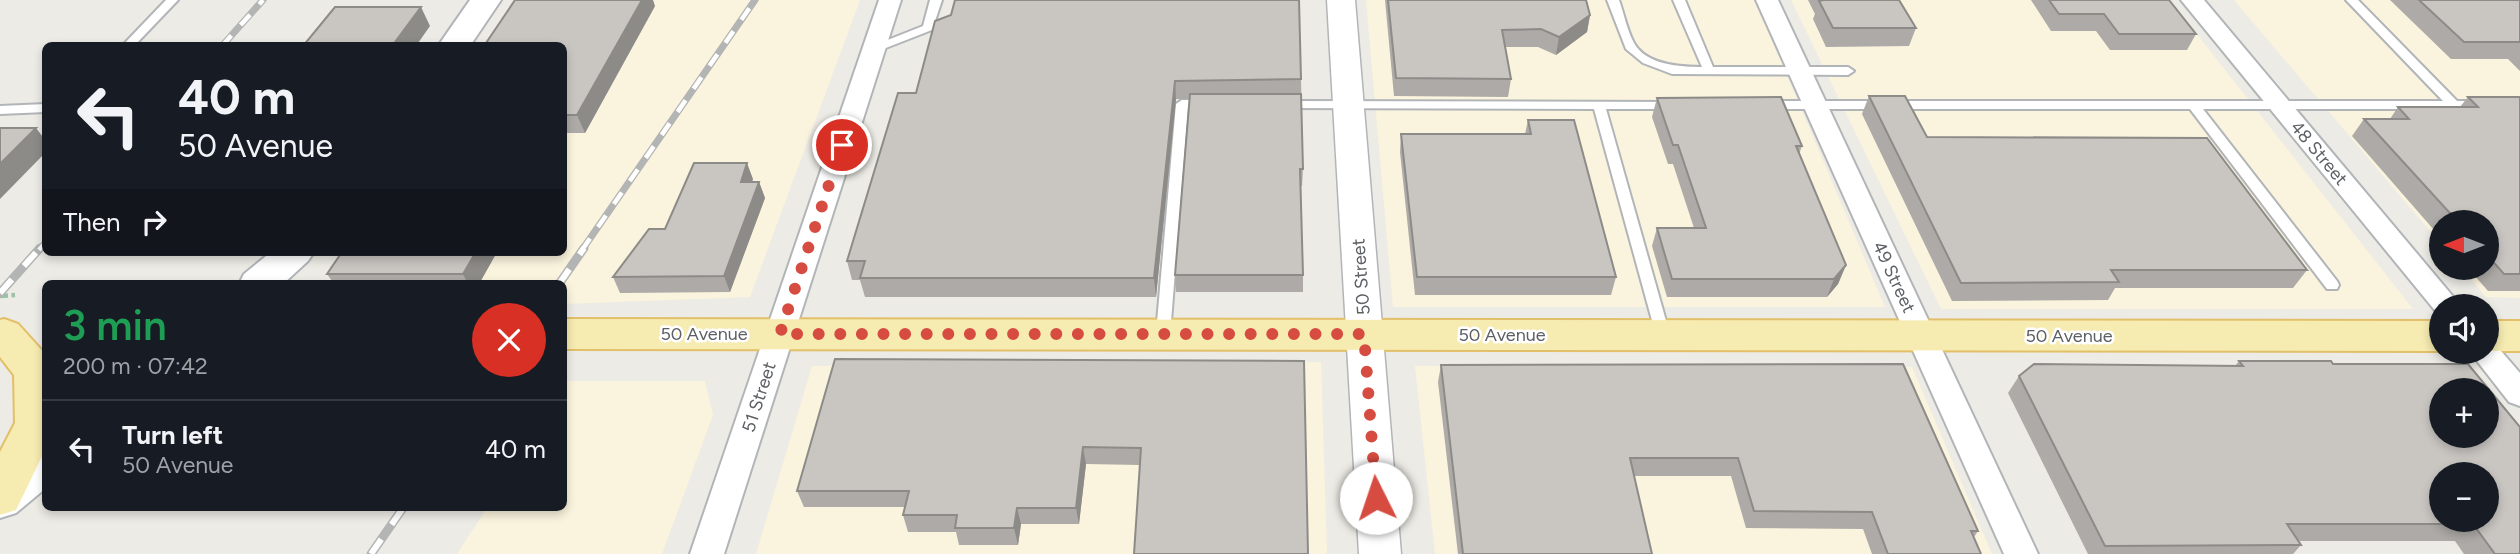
<!DOCTYPE html>
<html lang="en">
<head>
<meta charset="utf-8">
<style>
	:root { --surface:#171b24; --page:#20242c; --text:#f1f3f6; --muted:#9ea1a6; --line:#363941 }
	body { margin:0; font-family:Figtree,sans-serif; background:var(--page); color:var(--text); height:100vh; display:flex; flex-direction:column; font-size:26px; white-space:nowrap }
	* { box-sizing:border-box; margin:0 }
	p { font-size:23px; color:var(--muted) }
	.icon { flex:none; width:38px; height:38px; fill:none; stroke:currentColor; stroke-width:2; stroke-linecap:round; stroke-linejoin:round }
	.map { position:relative; flex:1; overflow:hidden }
	.panel { position:absolute; left:42px; top:280px; width:525px; height:231px; display:flex; flex-direction:column; background:var(--surface); border-radius:10px; box-shadow:0 4px 10px #0003 }
	.panel>* { flex:none }
	.banner { position:absolute; left:42px; top:42px; width:525px; height:214px; border-radius:10px; box-shadow:0 4px 10px #0003; background:#171b24; color:var(--text); overflow:hidden }
	.needle { width:46px; rotate:270deg }
	.fabs { position:absolute; left:2429px; top:210px; display:grid; gap:14px }
	.fabs a { display:grid; place-items:center; width:70px; height:70px; border-radius:50%; background:var(--surface); box-shadow:0 4px 10px #0003; font-size:35px }
	.pin { position:absolute; display:grid; place-items:center; width:60px; height:60px; color:#fff; margin:-30px; border:4px solid #fff; border-radius:50%; box-shadow:0 2px 7px #0007 }
	.me { position:absolute; width:77px; margin:-38px; rotate:356deg; stroke-linejoin:round; filter:drop-shadow(0 0 5px #0008) }
	.turn { display:flex; align-items:center; gap:24px; height:147px; padding:0 21px; font-size:32px }
	.turn .icon { width:91px; height:91px; stroke-width:2.5 }
	.turn b { display:block; font-size:49px; line-height:60px }
	.then { display:flex; align-items:center; height:66px; padding:0 21px; background:#0003; gap:14px; font-size:26px }
	.round { display:grid; place-items:center; flex:none; width:74px; height:74px; border-radius:37px; background:var(--page) }
	.head { display:flex; align-items:center; justify-content:space-between; height:119px; padding:0 21px }
	h1 { font-size:42px; font-weight:600; line-height:52px; color:#1e9e55 }
	ul { padding:0; list-style:none }
	li { display:flex; align-items:center; gap:21px; height:98px; padding:0 21px; border-top:2px solid var(--line) }
	li div { flex:1 }
	li b { display:block; font-size:26px }
	li em { font-style:normal }
	.map>svg:first-child { display:block }
	.commercial { fill:#faf3dd }
	.lines { fill:none; stroke-linecap:round; stroke-linejoin:round }
	.service-casing { stroke:#b2b5b8; stroke-width:4 }
	.minor-casing { stroke:#b2b5b8; stroke-width:4 }
	.tertiary-casing { stroke:#b2b5b8; stroke-width:3 }
	.secondary-casing { stroke:#b1b4b8; stroke-width:4 }
	.primary-casing { stroke:#e2bf69; stroke-width:4 }
	.path { stroke:#9cc1a6; stroke-width:4.5; stroke-dasharray:8 3.5; stroke-linecap:butt }
	.service { fill:#fff; fill-rule:evenodd }
	.minor { fill:#fff; fill-rule:evenodd }
	.tertiary { fill:#fff; fill-rule:evenodd }
	.secondary { fill:#fff; fill-rule:evenodd }
	.primary { fill:#f6ebb1; fill-rule:evenodd }
	.rail-far1-casing { stroke:#b3b4b4; stroke-width:7 }
	.rail-casing { stroke:#b3b4b4; stroke-width:9 }
	.rail-far1 { stroke:#fff; stroke-width:4.5; stroke-dasharray:14; stroke-linecap:butt }
	.rail { stroke:#fff; stroke-width:6; stroke-dasharray:18; stroke-linecap:butt }
	.wall { fill:#adaaa7 }
	.shaded-wall { fill:#8d8b88 }
	.building { fill:#c9c6c2; stroke:#8d8b88; stroke-width:2; fill-rule:evenodd }
	.route { stroke:#d74c41; stroke-width:12; stroke-dasharray:0 21.6 }
	.labels { text-anchor:middle; dominant-baseline:central; stroke-width:5; stroke-linejoin:round; paint-order:stroke }
	.street-label { font-size:18px; fill:#5d6064; stroke:#fff }
</style>
</head>
<body>
<div class="map">
<svg width="2520" height="554" viewBox="0 0 2520 554">
	<rect width="100%" height="100%" fill="#edebe5"/>
	<!-- commercial -->
	<g class="commercial">
		<path d="M 519,0 L 860,0 L 750,297 L 564,304 L 564,284 L 328,284 L 349,252 L 564,252 L 564,46 Z"/>
		<path d="M 1366,0 L 1755,0 L 1885,307 L 1393,307 Z"/>
		<path d="M 1791,0 L 2170,0 L 2413,309 L 1941,309 Z"/>
		<path d="M 2234,0 L 2520,0 L 2520,298 L 2486,297 L 2461,268 L 2487,268 L 2487,222 L 2441,222 L 2441,244 Z"/>
		<path d="M 1321,362 L 1327,554 L 756,554 L 812,366 Z"/>
		<path d="M 1415,366 L 1912,367 L 1992,554 L 1435,554 Z"/>
		<path d="M 568,381 L 705,381 L 713,415 L 662,554 L 457,554 L 487,508 L 564,508 L 564,388 Z"/>
	</g>
	<g class="lines">
		<!-- service casing -->
		<g class="service-casing">
			<g id="service">
				<path d="M 166,0 L 178,0 L 134,46 L 122,46 Z"/>
				<path d="M 930,0 L 942,0 L 932,30 L 878,51 L 870,51 L 870,47 L 923,26 Z"/>
				<path d="M 1607,0 L 1619,0 C 1624,14 1627,30 1634,43 C 1646,65 1680,67 1702,67 L 1673,0 L 1685,0 L 1713,67 L 1848,67 L 1854,71 L 1848,75 L 1672,74 L 1643,63 L 1626,49 Z"/>
				<path d="M 2346,0 L 2358,0 L 2457,101 L 2479,101 L 2485,105 L 2479,109 L 2203,109 L 2337,281 L 2339,285 L 2337,289 L 2327,289 L 2190,109 L 1768,109 L 1762,105 L 1768,101 L 2443,101 Z"/>
				<path d="M 1182,100 L 1206,100 L 1212,104 L 1206,108 L 1188,108 L 1170,334 L 1168,338 L 1158,338 L 1156,334 L 1176,104 Z"/>
				<path d="M 1285,101 L 1678,102 L 1680,105 L 1678,108 L 1674,109 L 1606,109 L 1670,335 L 1668,339 L 1658,339 L 1656,335 L 1594,109 L 1281,108 L 1279,105 L 1281,102 Z"/>
				<path d="M 46,104 L 46,112 L 0,114 L 0,106 Z"/>
			</g>
		</g>
		<!-- minor casing -->
		<g class="minor-casing">
			<g id="minor">
				<path d="M 879,0 L 901,0 L 724,554 L 690,554 Z"/>
				<path d="M 1756,0 L 1778,0 L 2038,554 L 2004,554 Z"/>
				<path d="M 2181,0 L 2204,0 L 2461,306 L 2441,306 L 2441,315 L 2437,313 Z"/>
				<path d="M 2487,342 L 2495,344 L 2520,373 L 2520,406 L 2509,402 L 2470,352 L 2487,352 Z"/>
			</g>
		</g>
		<!-- tertiary casing -->
		<g class="tertiary-casing">
			<path id="tertiary" d="M 1327,0 L 1355,0 L 1401,554 L 1359,554 Z"/>
		</g>
		<!-- secondary casing -->
		<g class="secondary-casing">
			<g id="secondary">
				<path d="M 470,0 L 501,0 L 470,46 L 438,46 Z"/>
				<path d="M 271,252 L 314,252 L 308,261 L 283,284 L 239,284 L 244,274 Z"/>
				<path d="M 46,446 L 46,488 L 16,513 L 0,518 L 0,475 L 31,451 Z"/>
			</g>
		</g>
		<!-- primary casing -->
		<g class="primary-casing">
			<g id="primary">
				<path d="M 4,319 L 18,324 L 46,355 L 46,448 L 16,510 L 0,515 L 0,452 L 15,423 L 14,375 L 0,357 L 0,320 Z"/>
				<path d="M 564,319 L 2441,321 L 2441,351 L 564,349 Z"/>
				<rect x="2487" y="321" width="33" height="30"/>
			</g>
		</g>
		<!-- path -->
		<path class="path" d="M 0,296 L 15,295"/>
		<!-- service -->
		<use href="#service" class="service"/>
		<!-- minor -->
		<use href="#minor" class="minor"/>
		<!-- tertiary -->
		<use href="#tertiary" class="tertiary"/>
		<!-- secondary -->
		<use href="#secondary" class="secondary"/>
		<!-- primary -->
		<use href="#primary" class="primary"/>
		<!-- rail-far1 casing -->
		<g class="rail-far1-casing">
			<g id="rail-far1">
				<path d="M 222,46 L 263,0"/>
				<path d="M 39,250 L 46,242"/>
				<path d="M 582,250 L 755,0"/>
			</g>
		</g>
		<!-- rail casing -->
		<g class="rail-casing">
			<g id="rail">
				<path d="M 559,284 L 584,248"/>
				<path d="M 0,293 L 40,248"/>
				<path d="M 371,554 L 403,508"/>
			</g>
		</g>
		<!-- rail-far1 -->
		<use href="#rail-far1" class="rail-far1"/>
		<!-- rail -->
		<use href="#rail" class="rail"/>
	</g>
	<!-- wall -->
	<g class="wall">
		<path d="M 1385,0 L 1586,0 L 1590,15 L 1587,32 L 1556,55 L 1538,47 L 1505,47 L 1511,79 L 1508,97 L 1394,96 Z"/>
		<path d="M 1808,0 L 1899,0 L 1916,28 L 1909,46 L 1826,47 L 1813,19 L 1815,14 Z"/>
		<path d="M 2031,0 L 2169,0 L 2196,34 L 2187,50 L 2110,50 L 2096,31 L 2051,31 Z"/>
		<path d="M 2390,0 L 2520,0 L 2520,71 L 2508,59 L 2451,59 Z"/>
		<path d="M 655,6 L 585,133 L 565,133 L 564,136 L 564,46 Z"/>
		<path d="M 935,21 L 1301,79 L 1303,169 L 1302,186 L 1301,186 L 1303,275 L 1303,292 L 1176,292 L 1175,275 L 1189,99 L 1176,99 L 1156,297 L 865,297 L 860,280 L 852,280 L 847,261 L 916,93 Z"/>
		<path d="M 1869,96 L 1927,137 L 2307,270 L 2293,288 L 2115,288 L 2108,300 L 1952,301 L 1862,114 Z"/>
		<path d="M 2468,97 L 2520,97 L 2520,291 L 2488,291 L 2468,268 L 2487,268 L 2487,222 L 2441,222 L 2441,238 L 2352,136 L 2364,119 L 2390,119 L 2398,107 L 2460,107 Z"/>
		<path d="M 1657,98 L 1802,146 L 1799,154 L 1846,265 L 1838,284 L 1827,297 L 1667,297 L 1652,246 L 1657,228 L 1694,228 L 1673,164 L 1668,164 L 1652,117 Z"/>
		<path d="M 1528,120 L 1616,277 L 1611,295 L 1415,295 L 1400,152 L 1401,134 L 1525,134 Z"/>
		<path d="M 753,179 L 752,182 L 759,182 L 765,198 L 730,292 L 620,293 L 613,277 Z"/>
		<path d="M 497,252 L 479,284 L 334,284 L 327,274 Z"/>
		<path d="M 1304,361 L 1140,465 L 1086,464 L 1079,524 L 1021,524 L 1018,545 L 959,545 L 956,532 L 908,532 L 903,515 L 905,507 L 804,507 L 797,491 Z"/>
		<path d="M 2239,361 L 2333,364 L 2520,554 L 2464,554 L 2455,541 L 2298,541 L 2301,545 L 2293,554 L 2088,554 L 2008,393 L 2019,376 L 2235,366 Z"/>
		<path d="M 1441,365 L 1978,531 L 1974,537 L 1981,554 L 1872,554 L 1863,529 L 1746,528 L 1731,476 L 1634,476 L 1652,554 L 1458,554 L 1438,382 Z"/>
	</g>
	<!-- shaded-wall -->
	<g class="shaded-wall">
		<path d="M 642,0 L 653,0 L 655,6 L 585,133 L 577,115 Z"/>
		<path d="M 421,7 L 430,26 L 416,46 L 392,46 Z"/>
		<path d="M 1590,15 L 1587,32 L 1556,55 L 1559,37 Z"/>
		<path d="M 1175,81 L 1176,99 L 1156,297 L 1154,278 Z"/>
		<path d="M 36,128 L 46,141 L 46,152 L 0,199 L 0,164 Z"/>
		<path d="M 747,163 L 753,179 L 746,198 L 741,182 Z"/>
		<path d="M 759,182 L 765,198 L 730,292 L 724,276 Z"/>
		<path d="M 476,252 L 497,252 L 479,284 L 468,284 L 463,274 Z"/>
		<path d="M 1846,265 L 1838,284 L 1827,297 L 1834,279 Z"/>
		<path d="M 1083,447 L 1086,464 L 1079,524 L 1076,508 Z"/>
		<path d="M 1017,508 L 1021,524 L 1018,545 L 1014,528 Z"/>
	</g>
	<!-- building -->
	<g class="building">
		<path d="M 515,0 L 642,0 L 577,115 L 564,115 L 564,46 L 484,46 Z"/>
		<path d="M 955,0 L 1299,0 L 1301,79 L 1175,81 L 1154,278 L 860,278 L 865,261 L 847,261 L 898,93 L 916,93 L 935,21 L 951,15 Z"/>
		<path d="M 1388,0 L 1586,0 L 1590,15 L 1559,37 L 1541,29 L 1502,30 L 1511,79 L 1396,78 Z"/>
		<path d="M 1823,0 L 1899,0 L 1916,28 L 1833,28 L 1819,1 Z"/>
		<path d="M 2049,0 L 2169,0 L 2196,34 L 2119,34 L 2104,14 L 2059,14 Z"/>
		<path d="M 2419,0 L 2520,0 L 2520,42 L 2464,42 Z"/>
		<path d="M 335,7 L 421,7 L 392,46 L 303,46 Z"/>
		<path d="M 1190,94 L 1301,94 L 1303,169 L 1300,169 L 1303,275 L 1175,275 Z"/>
		<path d="M 1869,96 L 1905,96 L 1927,137 L 2207,138 L 2307,270 L 2111,270 L 2119,282 L 1961,283 Z"/>
		<path d="M 1781,97 L 1802,146 L 1796,146 L 1846,265 L 1834,279 L 1672,279 L 1657,228 L 1706,228 L 1678,145 L 1673,145 L 1657,98 Z"/>
		<path d="M 2468,97 L 2520,97 L 2520,274 L 2504,274 L 2487,255 L 2487,222 L 2458,222 L 2364,119 L 2409,119 L 2398,107 L 2478,107 Z"/>
		<path d="M 1528,120 L 1574,120 L 1616,277 L 1417,277 L 1401,134 L 1531,134 Z"/>
		<path d="M 0,128 L 36,128 L 0,164 Z"/>
		<path d="M 694,163 L 747,163 L 741,182 L 759,182 L 724,276 L 613,277 L 649,229 L 665,229 Z"/>
		<path d="M 342,252 L 476,252 L 463,274 L 327,274 Z"/>
		<path d="M 835,359 L 1304,361 L 1308,554 L 1134,554 L 1141,448 L 1083,447 L 1076,508 L 1017,508 L 1014,528 L 955,528 L 957,515 L 903,515 L 909,491 L 797,491 Z"/>
		<path d="M 2239,361 L 2331,361 L 2333,364 L 2468,364 L 2520,427 L 2520,554 L 2495,554 L 2473,524 L 2287,524 L 2301,545 L 2105,546 L 2019,376 L 2034,364 L 2243,366 ZM 2441,390 L 2487,390 L 2487,436 L 2441,436 ZM 2441,474 L 2487,474 L 2487,520 L 2441,520 Z"/>
		<path d="M 1903,364 L 1978,531 L 1971,531 L 1981,554 L 1888,554 L 1872,512 L 1754,511 L 1738,458 L 1630,458 L 1652,554 L 1463,554 L 1441,365 Z"/>
	</g>
	<g class="lines">
		<!-- route -->
		<path class="route" d="M 842,145 L 780,334 L 1364,334 L 1376,498"/>
	</g>
	<g class="labels">
		<!-- street labels -->
		<g class="street-label">
			<text transform="translate(2319 153) rotate(50)">48 Street</text>
			<text transform="translate(1361 277) rotate(-94)">50 Street</text>
			<text transform="translate(1894 277) rotate(65)">49 Street</text>
			<text x="704" y="334">50 Avenue</text>
			<text x="1502" y="335">50 Avenue</text>
			<text x="2069" y="336">50 Avenue</text>
			<text transform="translate(759 397) rotate(-72)">51 Street</text>
		</g>
	</g>
</svg>
<div class="fabs">
<a><svg class="needle" viewBox="-14 -14 28 28"><path d="M0-13l5 13h-10z" fill="#e53935"/><path d="M0 13l5-13h-10z" fill="#9ea1a6"/></svg></a>
<a><svg class="icon" aria-label="sound" viewBox="0 0 24 24"><path d="M4 9h4l5-4v14l-5-4H4zM17 9q2 3 0 6"/></svg></a>
<a>+</a>
<a>−</a>
</div>
<div class="pin" style="left:842px;top:145px;background:#d93025"><svg class="icon" aria-label="arrive" viewBox="0 0 24 24"><path d="M6 21V4h12l-3 4 3 4H6"/></svg></div>
<svg class="me" style="left:1376px;top:498px" viewBox="-20 -20 40 40"><circle r="19" fill="#fff"/><path d="M0-13L10 11 0 6-10 11z" fill="#d74c41"/></svg>
<div class="banner">
<div class="turn"><svg class="icon" aria-label="left" viewBox="0 0 24 24"><path d="M17 20v-9H6M10 6l-5 5 5 5"/></svg><div><b>40 m</b>50 Avenue</div></div>
<div class="then">Then<svg class="icon" aria-label="right" viewBox="0 0 24 24"><path d="M7 20v-9h11M14 6l5 5-5 5"/></svg></div>
</div>
<section class="panel">
<div class="head"><div><h1>3 min</h1><p>200 m · 07:42</p></div><a class="round" style="background:#d93025;color:#fff"><svg class="icon" aria-label="close" viewBox="0 0 24 24"><path d="M6 6l12 12M18 6L6 18"/></svg></a></div>
<ul>
<li><svg class="icon" aria-label="left" viewBox="0 0 24 24"><path d="M17 20v-9H6M10 6l-5 5 5 5"/></svg><div><b>Turn left</b><p>50 Avenue</p></div><em>40 m</em></li>
</ul>
</section>
</div>
</body>
</html>
